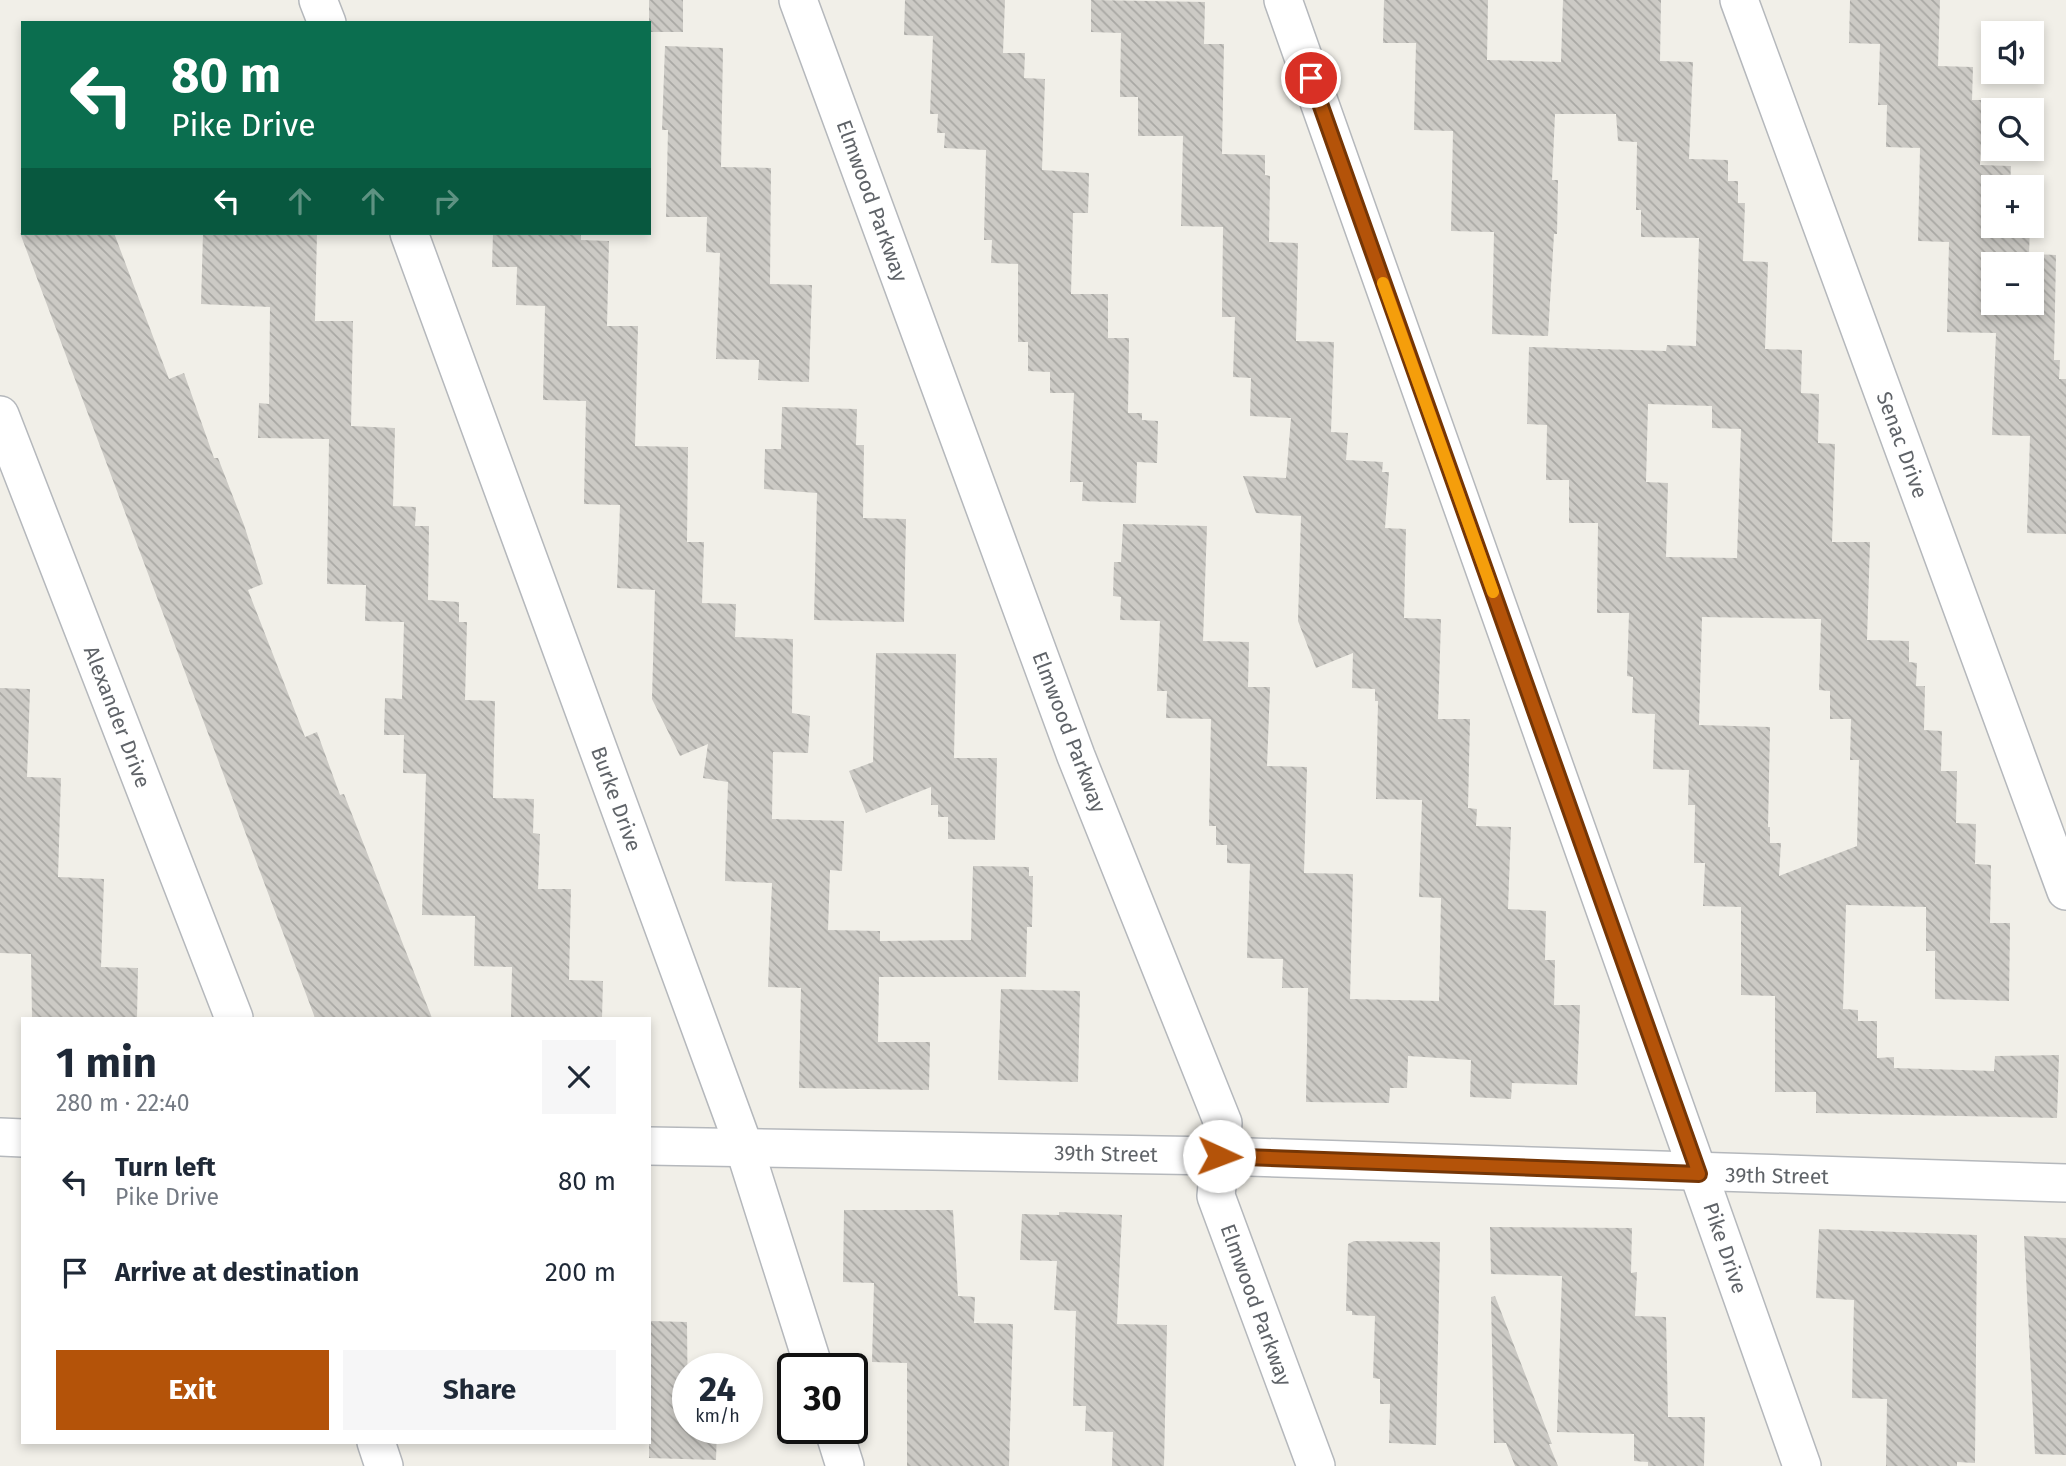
<!DOCTYPE html>
<html lang="en">
<head>
<meta charset="utf-8">
<style>
	:root { --surface:#fff; --page:#f6f6f7; --text:#1f2937; --muted:#747a83; --accent:#b45309 }
	body { margin:0; font-family:"Fira Sans",sans-serif; background:var(--page); color:var(--text); height:100vh; display:flex; flex-direction:column; font-size:26px; white-space:nowrap }
	* { box-sizing:border-box; margin:0 }
	p { font-size:23px; color:var(--muted) }
	.icon { flex:none; width:38px; height:38px; fill:none; stroke:currentColor; stroke-width:2; stroke-linecap:round; stroke-linejoin:round }
	.map { position:relative; flex:1; overflow:hidden }
	.details { position:absolute; left:21px; top:1017px; width:630px; height:427px; display:flex; flex-direction:column; background:var(--surface); border-radius:0px; box-shadow:0 4px 10px #0003 }
	.details>* { flex:none }
	.top-card { position:absolute; left:21px; top:21px; width:630px; height:214px; border-radius:0px; box-shadow:0 4px 10px #0003; background:#0b6e4f; color:#fff; overflow:hidden }
	.fabs { position:absolute; left:1981px; top:21px; display:grid; gap:14px }
	.fabs a { display:grid; place-items:center; width:63px; height:63px; border-radius:0px; background:var(--surface); box-shadow:0 4px 10px #0003; font-size:35px }
	.speed { position:absolute; left:672px; top:1353px; display:flex; gap:14px; font-size:35px; font-weight:700; text-align:center }
	.speed>* { display:grid; place-content:center; width:91px; height:91px; border-radius:50%; background:var(--surface); box-shadow:0 4px 10px #0003; line-height:1 }
	.speed small { font-size:18px; font-weight:400 }
	.speed .limit { border:4px solid #111; border-radius:10px; background:#fff; color:#111 }
	.pin { position:absolute; display:grid; place-items:center; width:60px; height:60px; color:#fff; margin:-30px; border:4px solid #fff; border-radius:50%; box-shadow:0 2px 7px #0007 }
	.me { position:absolute; width:77px; margin:-38px; rotate:92deg; stroke-linejoin:round; filter:drop-shadow(0 0 5px #0008) }
	.turn { display:flex; align-items:center; gap:24px; height:147px; padding:0 35px; font-size:32px }
	.turn .icon { width:91px; height:91px; stroke-width:2.5 }
	.turn b { display:block; font-size:49px; line-height:60px }
	.lanes { display:flex; align-items:center; height:66px; padding:0 35px; background:#0003; justify-content:center; gap:35px; direction:ltr }
	.lanes .off { opacity:.35 }
	.round { display:grid; place-items:center; flex:none; width:74px; height:74px; border-radius:0px; background:var(--page) }
	.headline { display:flex; align-items:center; justify-content:space-between; height:119px; padding:0 35px }
	h1 { font-size:42px; font-weight:700; line-height:52px }
	.cta { display:flex; gap:14px; margin-top:auto; padding:14px 35px }
	.cta a { flex:1; height:80px; border-radius:0px; background:var(--accent); color:#fff; font-size:28px; font-weight:700; line-height:80px; text-align:center }
	.cta a+a { background:var(--page); color:var(--text) }
	ul { padding:0; list-style:none }
	li { display:flex; align-items:center; gap:21px; height:91px; padding:0 35px }
	li div { flex:1 }
	li b { display:block; font-size:26px }
	li em { font-style:normal }
	.map>svg:first-child { display:block }
	.building { fill:url(#building-back-hatch); fill-rule:evenodd }
	.lines { fill:none; stroke-linecap:round; stroke-linejoin:round }
	.street-casing { stroke:#b5b8bc; stroke-width:40 }
	.street { stroke:#fff; stroke-width:37 }
	.route-casing { stroke:#753606; stroke-width:18 }
	.route { stroke:#b45309; stroke-width:12 }
	.slow { stroke:#f59e0b; stroke-width:12 }
	.labels { text-anchor:middle; dominant-baseline:central; stroke-width:5; stroke-linejoin:round; paint-order:stroke }
	.street-label { font-size:21px; fill:#5f6368; stroke:#fff }
</style>
</head>
<body>
<div class="map">
<svg width="2066" height="1466" viewBox="0 0 2066 1466">
	<defs>
		<pattern id="building-back-hatch" width="6" height="6" patternUnits="userSpaceOnUse" patternTransform="scale(1.75)"><rect width="6" height="6" fill="#cccac5"/><path d="M-1 5l2 2M0 0l6 6M5-1l2 2" fill="none" stroke="#a9a8a4"/></pattern>
	</defs>
	<rect width="100%" height="100%" fill="#f1efe8"/>
	<!-- building -->
	<g class="building">
		<rect x="649" y="0" width="34" height="32"/>
		<path d="M 905,0 L 1005,0 L 1003,53 L 1025,53 L 1024,78 L 1045,79 L 1042,170 L 1089,173 L 1088,213 L 1073,213 L 1071,294 L 1108,294 L 1108,338 L 1129,338 L 1128,413 L 1142,413 L 1142,420 L 1158,421 L 1157,463 L 1137,462 L 1136,503 L 1082,501 L 1083,482 L 1070,482 L 1074,393 L 1050,393 L 1050,372 L 1028,371 L 1028,342 L 1018,342 L 1018,264 L 991,263 L 992,240 L 984,240 L 986,150 L 944,148 L 945,133 L 937,133 L 938,114 L 930,114 L 933,36 L 904,35 Z"/>
		<path d="M 1091,0 L 1205,2 L 1204,44 L 1224,44 L 1222,154 L 1265,155 L 1265,175 L 1270,176 L 1269,242 L 1298,243 L 1296,341 L 1334,342 L 1331,432 L 1348,433 L 1346,460 L 1383,462 L 1382,472 L 1389,472 L 1385,528 L 1406,529 L 1404,618 L 1441,619 L 1438,719 L 1470,719 L 1468,808 L 1477,809 L 1476,826 L 1511,827 L 1508,909 L 1546,911 L 1545,960 L 1555,960 L 1554,1005 L 1580,1005 L 1577,1085 L 1512,1083 L 1511,1099 L 1470,1097 L 1471,1060 L 1408,1056 L 1407,1088 L 1390,1088 L 1389,1103 L 1306,1102 L 1308,988 L 1282,988 L 1283,959 L 1247,958 L 1250,864 L 1227,863 L 1227,845 L 1216,845 L 1216,826 L 1209,826 L 1211,719 L 1166,718 L 1167,691 L 1157,691 L 1160,621 L 1120,620 L 1121,597 L 1113,596 L 1114,562 L 1121,562 L 1123,524 L 1207,526 L 1203,641 L 1249,642 L 1248,687 L 1270,687 L 1267,766 L 1307,767 L 1304,873 L 1353,874 L 1350,999 L 1439,1001 L 1441,898 L 1419,897 L 1422,800 L 1376,799 L 1378,701 L 1375,701 L 1375,689 L 1352,688 L 1353,653 L 1316,668 L 1298,621 L 1301,516 L 1256,513 L 1243,476 L 1286,478 L 1291,418 L 1250,416 L 1251,378 L 1233,377 L 1235,317 L 1222,317 L 1223,227 L 1181,226 L 1183,136 L 1138,136 L 1138,97 L 1120,97 L 1121,33 L 1091,32 Z"/>
		<path d="M 1384,0 L 1488,0 L 1487,60 L 1561,62 L 1563,0 L 1661,0 L 1660,61 L 1693,62 L 1689,159 L 1728,160 L 1728,181 L 1738,181 L 1738,203 L 1745,203 L 1743,261 L 1768,262 L 1765,349 L 1802,350 L 1801,393 L 1819,394 L 1818,443 L 1835,444 L 1832,542 L 1870,542 L 1867,640 L 1909,641 L 1909,662 L 1917,663 L 1916,686 L 1925,686 L 1924,730 L 1942,731 L 1941,771 L 1957,771 L 1956,823 L 1976,824 L 1975,864 L 1991,865 L 1990,923 L 2010,923 L 2009,1001 L 1935,999 L 1935,951 L 1926,951 L 1926,907 L 1846,905 L 1843,1009 L 1858,1010 L 1858,1021 L 1877,1021 L 1877,1058 L 1894,1057 L 1894,1068 L 1994,1071 L 1995,1056 L 2059,1055 L 2057,1118 L 1816,1113 L 1816,1092 L 1775,1092 L 1775,996 L 1741,995 L 1741,907 L 1703,906 L 1705,863 L 1694,863 L 1695,805 L 1688,805 L 1689,770 L 1653,769 L 1655,714 L 1632,713 L 1633,677 L 1627,676 L 1629,613 L 1597,613 L 1598,523 L 1569,523 L 1569,480 L 1546,480 L 1547,425 L 1527,424 L 1529,347 L 1666,351 L 1667,345 L 1696,346 L 1699,238 L 1641,237 L 1641,210 L 1636,210 L 1637,142 L 1618,141 L 1616,114 L 1555,114 L 1552,180 L 1558,180 L 1557,234 L 1554,234 L 1548,336 L 1492,334 L 1494,232 L 1451,231 L 1453,131 L 1414,130 L 1416,43 L 1383,43 ZM 1648,404 L 1712,406 L 1712,428 L 1741,429 L 1737,558 L 1666,557 L 1668,483 L 1646,482 ZM 1702,617 L 1821,619 L 1819,690 L 1830,691 L 1830,719 L 1851,719 L 1850,760 L 1859,760 L 1857,846 L 1779,876 L 1781,843 L 1770,843 L 1770,827 L 1768,827 L 1770,727 L 1699,725 Z"/>
		<path d="M 1850,0 L 1940,0 L 1938,66 L 1973,67 L 1972,100 L 1983,100 L 1980,165 L 2011,166 L 2010,186 L 2032,187 L 1993,187 L 1993,226 L 2030,226 L 2029,254 L 2056,255 L 2054,360 L 2060,360 L 2059,379 L 2066,379 L 2066,534 L 2027,533 L 2030,436 L 1992,435 L 1996,333 L 1947,332 L 1949,242 L 1918,241 L 1920,148 L 1886,147 L 1887,105 L 1878,105 L 1880,44 L 1849,43 ZM 1993,264 L 2032,264 L 2032,303 L 1993,303 Z"/>
		<path d="M 665,46 L 723,48 L 721,167 L 771,168 L 770,284 L 812,285 L 809,382 L 758,380 L 759,360 L 716,359 L 720,253 L 706,252 L 707,217 L 666,217 L 668,130 L 662,130 Z"/>
		<path d="M 20,233 L 114,233 L 169,379 L 184,373 L 214,458 L 218,458 L 244,525 L 263,584 L 248,590 L 305,737 L 317,732 L 340,795 L 344,794 L 432,1018 L 315,1018 Z"/>
		<path d="M 203,233 L 317,233 L 315,321 L 353,321 L 351,426 L 395,428 L 393,506 L 416,507 L 415,526 L 429,526 L 428,600 L 459,602 L 459,622 L 467,622 L 465,700 L 495,701 L 493,798 L 534,799 L 533,833 L 540,834 L 538,889 L 571,889 L 569,980 L 603,981 L 602,1018 L 511,1018 L 512,967 L 474,966 L 475,916 L 422,915 L 426,774 L 403,773 L 404,735 L 384,735 L 385,698 L 402,699 L 404,622 L 365,621 L 366,585 L 327,584 L 329,439 L 258,438 L 259,403 L 269,404 L 270,307 L 201,304 Z"/>
		<path d="M 493,233 L 581,233 L 581,240 L 609,241 L 607,326 L 638,326 L 635,446 L 688,447 L 687,542 L 704,542 L 702,603 L 736,604 L 735,637 L 793,639 L 792,713 L 810,716 L 808,753 L 773,752 L 772,819 L 844,821 L 842,871 L 830,870 L 828,930 L 880,931 L 880,941 L 971,940 L 973,866 L 1029,867 L 1029,876 L 1033,876 L 1032,927 L 1027,927 L 1026,977 L 879,977 L 878,1042 L 930,1042 L 929,1090 L 799,1088 L 801,988 L 768,987 L 772,883 L 725,881 L 728,782 L 703,778 L 708,744 L 680,756 L 652,699 L 655,590 L 617,588 L 620,505 L 584,504 L 586,401 L 543,400 L 545,306 L 516,305 L 517,267 L 492,267 Z"/>
		<path d="M 782,407 L 857,409 L 856,445 L 864,445 L 863,518 L 906,519 L 904,622 L 814,620 L 817,493 L 764,489 L 765,449 L 781,449 Z"/>
		<path d="M 876,653 L 956,654 L 954,758 L 997,758 L 995,840 L 948,839 L 948,817 L 938,817 L 938,805 L 931,805 L 931,787 L 866,813 L 849,771 L 873,762 Z"/>
		<path d="M 0,688 L 30,689 L 27,777 L 61,778 L 58,877 L 104,879 L 101,967 L 138,968 L 137,1018 L 32,1018 L 31,954 L 0,953 Z"/>
		<path d="M 1001,989 L 1080,991 L 1078,1082 L 998,1080 Z"/>
		<path d="M 844,1210 L 953,1210 L 958,1296 L 975,1297 L 974,1323 L 1013,1324 L 1009,1466 L 907,1466 L 907,1363 L 872,1362 L 874,1283 L 843,1282 Z"/>
		<path d="M 1059,1212 L 1122,1215 L 1117,1324 L 1167,1325 L 1164,1466 L 1112,1466 L 1113,1432 L 1085,1431 L 1086,1406 L 1073,1406 L 1076,1311 L 1054,1310 L 1057,1261 L 1020,1260 L 1022,1214 L 1059,1215 Z"/>
		<path d="M 1490,1227 L 1632,1228 L 1631,1273 L 1637,1272 L 1635,1316 L 1666,1317 L 1668,1417 L 1705,1417 L 1704,1466 L 1648,1466 L 1648,1462 L 1634,1461 L 1634,1434 L 1557,1432 L 1562,1276 L 1491,1274 Z"/>
		<path d="M 1819,1229 L 1977,1235 L 1975,1463 L 1957,1462 L 1957,1466 L 1886,1466 L 1887,1399 L 1852,1398 L 1854,1300 L 1816,1298 Z"/>
		<path d="M 2024,1236 L 2066,1238 L 2066,1455 L 2035,1454 Z"/>
		<path d="M 1354,1241 L 1440,1242 L 1436,1445 L 1389,1443 L 1390,1404 L 1380,1404 L 1380,1379 L 1373,1378 L 1375,1316 L 1352,1315 L 1352,1311 L 1346,1311 L 1348,1244 Z"/>
		<path d="M 1495,1296 L 1552,1444 L 1549,1444 L 1558,1466 L 1515,1466 L 1506,1443 L 1494,1443 L 1491,1297 Z"/>
		<path d="M 649,1321 L 687,1322 L 688,1428 L 717,1428 L 716,1460 L 649,1458 Z"/>
	</g>
	<g class="lines">
		<!-- street casing -->
		<g class="street-casing">
			<g id="street">
				<path d="M 318,0 L 327,23"/>
				<path d="M 798,0 L 1076,756 L 1223,1123 L 1216,1196 L 1316,1466"/>
				<path d="M 1283,0 L 1802,1466"/>
				<path d="M 1739,0 L 2066,891"/>
				<path d="M 409,233 L 744,1147 L 814,1368"/>
				<path d="M 0,415 L 234,1018"/>
				<path d="M 0,1137 L 23,1138"/>
				<path d="M 649,1146 L 1219,1156 L 2066,1183"/>
				<path d="M 833,1428 L 845,1466"/>
				<path d="M 376,1442 L 384,1466"/>
			</g>
		</g>
		<!-- street -->
		<use href="#street" class="street"/>
	</g>
	<g class="lines">
		<!-- route casing -->
		<g class="route-casing">
			<path id="route" d="M 1219,1156 L 1699,1174 L 1311,78"/>
		</g>
		<!-- route -->
		<use href="#route" class="route"/>
		<!-- slow -->
		<path class="slow" d="M 1383,283 L 1493,592"/>
	</g>
	<g class="labels">
		<!-- street labels -->
		<g class="street-label">
			<text transform="translate(872 201) rotate(70)">Elmwood Parkway</text>
			<text transform="translate(1902 445) rotate(70)">Senac Drive</text>
			<text transform="translate(117 717) rotate(69)">Alexander Drive</text>
			<text transform="translate(1069 732) rotate(69)">Elmwood Parkway</text>
			<text transform="translate(616 799) rotate(70)">Burke Drive</text>
			<text transform="translate(1106 1154) rotate(1)">39th Street</text>
			<text transform="translate(1777 1176) rotate(1)">39th Street</text>
			<text transform="translate(1725 1248) rotate(71)">Pike Drive</text>
			<text transform="translate(1256 1305) rotate(70)">Elmwood Parkway</text>
		</g>
	</g>
</svg>
<div class="fabs">
<a><svg class="icon" aria-label="sound" viewBox="0 0 24 24"><path d="M4 9h4l5-4v14l-5-4H4zM17 9q2 3 0 6"/></svg></a>
<a><svg class="icon" aria-label="search" viewBox="0 0 24 24"><circle cx="10" cy="10" r="6"/><path d="M15 15l6 6"/></svg></a>
<a>+</a>
<a>−</a>
</div>
<div class="speed"><div>24<small>km/h</small></div><div class="limit">30</div></div>
<div class="pin" style="left:1311px;top:78px;background:#d93025"><svg class="icon" aria-label="arrive" viewBox="0 0 24 24"><path d="M6 21V4h12l-3 4 3 4H6"/></svg></div>
<svg class="me" style="left:1219px;top:1156px" viewBox="-20 -20 40 40"><circle r="19" fill="#fff"/><path d="M0-13L10 11 0 6-10 11z" fill="#b45309"/></svg>
<div class="top-card">
<div class="turn"><svg class="icon" aria-label="left" viewBox="0 0 24 24"><path d="M17 20v-9H6M10 6l-5 5 5 5"/></svg><div><b>80 m</b>Pike Drive</div></div>
<div class="lanes"><svg class="icon" aria-label="left" viewBox="0 0 24 24"><path d="M17 20v-9H6M10 6l-5 5 5 5"/></svg><svg class="icon off" aria-label="ahead" viewBox="0 0 24 24"><path d="M12 20V5M6 11l6-6 6 6"/></svg><svg class="icon off" aria-label="ahead" viewBox="0 0 24 24"><path d="M12 20V5M6 11l6-6 6 6"/></svg><svg class="icon off" aria-label="right" viewBox="0 0 24 24"><path d="M7 20v-9h11M14 6l5 5-5 5"/></svg></div>
</div>
<section class="details">
<div class="headline"><div><h1>1 min</h1><p>280 m · 22:40</p></div><a class="round"><svg class="icon" aria-label="close" viewBox="0 0 24 24"><path d="M6 6l12 12M18 6L6 18"/></svg></a></div>
<ul>
<li><svg class="icon" aria-label="left" viewBox="0 0 24 24"><path d="M17 20v-9H6M10 6l-5 5 5 5"/></svg><div><b>Turn left</b><p>Pike Drive</p></div><em>80 m</em></li>
<li><svg class="icon" aria-label="arrive" viewBox="0 0 24 24"><path d="M6 21V4h12l-3 4 3 4H6"/></svg><div><b>Arrive at destination</b></div><em>200 m</em></li>
</ul>
<div class="cta"><a>Exit</a><a>Share</a></div>
</section>
</div>
</body>
</html>
